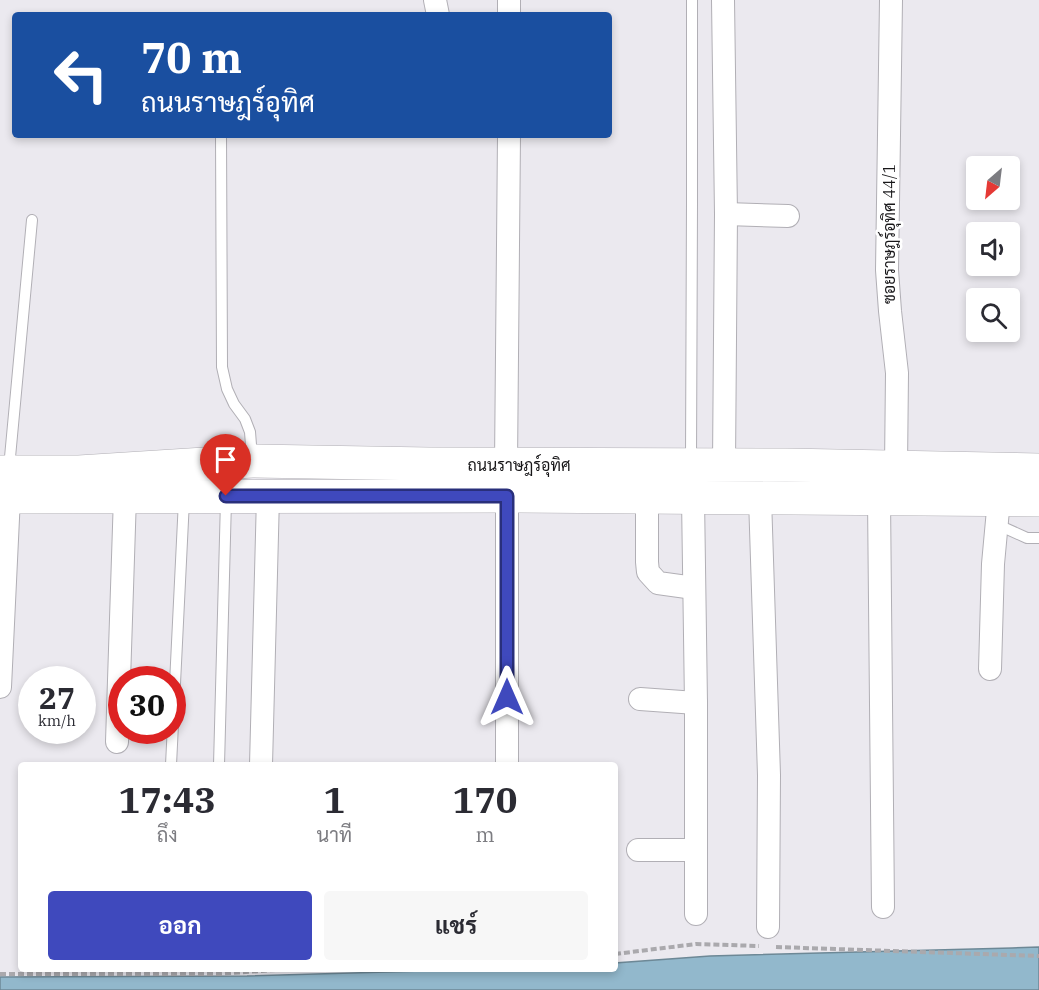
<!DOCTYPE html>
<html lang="th">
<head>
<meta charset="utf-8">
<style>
	:root { --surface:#fff; --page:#f7f7f7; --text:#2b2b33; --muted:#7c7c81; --accent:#3f49bd }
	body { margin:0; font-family:"IBM Plex Serif",Sarabun,serif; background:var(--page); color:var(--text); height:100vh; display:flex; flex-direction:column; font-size:22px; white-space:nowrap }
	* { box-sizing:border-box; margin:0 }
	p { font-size:20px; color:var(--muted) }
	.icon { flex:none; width:33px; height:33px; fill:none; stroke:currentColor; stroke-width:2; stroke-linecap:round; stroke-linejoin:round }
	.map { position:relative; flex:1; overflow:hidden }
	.sheet { position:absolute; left:18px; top:762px; width:600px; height:210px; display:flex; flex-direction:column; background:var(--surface); border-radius:6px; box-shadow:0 3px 9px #0003 }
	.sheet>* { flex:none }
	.guide { position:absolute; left:12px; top:12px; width:600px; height:126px; border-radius:6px; box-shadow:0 3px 9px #0003; background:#1a4fa0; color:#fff; overflow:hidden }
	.needle { width:39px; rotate:208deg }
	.buttons { position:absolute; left:966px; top:156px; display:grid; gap:12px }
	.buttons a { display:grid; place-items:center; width:54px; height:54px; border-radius:6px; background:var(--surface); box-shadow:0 3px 9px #0003; font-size:30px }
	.speed { position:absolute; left:18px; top:666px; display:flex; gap:12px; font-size:30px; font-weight:700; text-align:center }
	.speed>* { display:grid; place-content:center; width:78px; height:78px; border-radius:50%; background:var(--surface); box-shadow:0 3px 9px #0003; line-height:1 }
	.speed small { font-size:15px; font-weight:400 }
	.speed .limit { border:9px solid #d22; background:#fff; color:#111 }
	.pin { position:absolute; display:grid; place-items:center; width:51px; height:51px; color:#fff; margin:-62px -26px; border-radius:50% 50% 50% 0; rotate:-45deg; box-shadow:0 0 6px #0007 }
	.pin .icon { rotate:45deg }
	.me { position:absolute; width:66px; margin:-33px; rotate:0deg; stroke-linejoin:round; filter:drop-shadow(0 0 4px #0008) }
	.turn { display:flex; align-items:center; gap:21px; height:126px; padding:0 30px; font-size:27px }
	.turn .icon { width:78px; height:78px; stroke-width:2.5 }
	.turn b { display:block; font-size:42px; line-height:51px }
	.eta { display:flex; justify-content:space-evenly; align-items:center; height:102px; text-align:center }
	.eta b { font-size:36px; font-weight:700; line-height:42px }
	.action { display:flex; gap:12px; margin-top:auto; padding:12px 30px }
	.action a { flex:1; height:69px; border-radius:6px; background:var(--accent); color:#fff; font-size:24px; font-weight:700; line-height:69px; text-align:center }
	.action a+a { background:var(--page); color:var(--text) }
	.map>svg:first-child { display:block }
	.water { fill:#92b8cc; stroke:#6d8896; stroke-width:1.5 }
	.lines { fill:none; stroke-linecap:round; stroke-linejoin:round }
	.lane-casing { stroke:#b1afb5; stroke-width:12 }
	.street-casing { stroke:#b1afb5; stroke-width:24 }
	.primary-casing { stroke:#b1afb5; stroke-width:34 }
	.path { stroke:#aaa9ad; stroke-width:4; stroke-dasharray:6 3; stroke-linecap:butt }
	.lane { stroke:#fff; stroke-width:10 }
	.street { stroke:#fff; stroke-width:22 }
	.primary { stroke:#fff; stroke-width:33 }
	.route-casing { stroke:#292f7b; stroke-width:15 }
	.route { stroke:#3f49bd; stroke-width:10 }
	.labels { text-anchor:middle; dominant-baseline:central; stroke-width:5; stroke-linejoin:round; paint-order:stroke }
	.street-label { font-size:16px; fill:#181719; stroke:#fff }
</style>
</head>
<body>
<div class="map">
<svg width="1039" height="990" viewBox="0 0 1039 990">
	<rect width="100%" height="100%" fill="#ebe9ef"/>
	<!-- water -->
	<path class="water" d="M 1012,948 L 1039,947 L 1039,990 L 0,990 L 0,977 L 247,976 L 494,969 L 615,969 L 615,963 L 710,956 Z"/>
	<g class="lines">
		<!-- lane casing -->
		<g class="lane-casing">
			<g id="lane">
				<path d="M 221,135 L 222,367 L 227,389 L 234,404 L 245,419 L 250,432 L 252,458"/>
				<path d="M 691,462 L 692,203 L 692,0"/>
				<path d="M 9,468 L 32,220"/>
				<path d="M 996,524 L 1027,538 L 1039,538"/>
				<path d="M 171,765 L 184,500"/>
				<path d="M 219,765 L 226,500"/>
			</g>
		</g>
		<!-- street casing -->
		<g class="street-casing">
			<g id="street">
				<path d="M 435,0 L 438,15"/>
				<path d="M 509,0 L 509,15"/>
				<path d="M 723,0 L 726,214 L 724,465"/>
				<path d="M 891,0 L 887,270 L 890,311 L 897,373 L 896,467"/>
				<path d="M 726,214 L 788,216"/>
				<path d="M 506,465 L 509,135"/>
				<path d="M 647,497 L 647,562 L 648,572 L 658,583 L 694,588"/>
				<path d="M 693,498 L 696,703 L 696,914"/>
				<path d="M 760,498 L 769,775 L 768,927"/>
				<path d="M 879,499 C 881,635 882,771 883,907"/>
				<path d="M 990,669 L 993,564 L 999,499"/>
				<path d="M 0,687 L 9,497"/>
				<path d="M 640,699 L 696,703"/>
				<path d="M 117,742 L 125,496"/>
				<path d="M 261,765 L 268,496"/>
				<path d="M 507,765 L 507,496"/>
				<path d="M 638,850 L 696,850"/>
			</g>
		</g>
		<!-- primary casing -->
		<g class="primary-casing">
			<g id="primary">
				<path d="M 0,472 L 79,472 L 252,461 L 429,464 L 786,465 L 1039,470"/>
				<path d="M 0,497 L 519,496 L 1039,500"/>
			</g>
		</g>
		<!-- path -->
		<g class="path">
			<path d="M 776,947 L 1039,956"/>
			<path d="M 615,954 L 696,944 L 759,946"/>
			<path d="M 0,974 L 217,974 L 289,969"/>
		</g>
		<!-- lane -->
		<use href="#lane" class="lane"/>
		<!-- street -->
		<use href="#street" class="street"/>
		<!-- primary -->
		<use href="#primary" class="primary"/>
	</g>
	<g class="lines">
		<!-- route casing -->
		<g class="route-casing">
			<path id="route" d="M 226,496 L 507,496 L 507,697"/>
		</g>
		<!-- route -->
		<use href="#route" class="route"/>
	</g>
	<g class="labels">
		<!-- street labels -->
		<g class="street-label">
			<text transform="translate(889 234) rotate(-90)">ซอยราษฎร์อุทิศ 44/1</text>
			<text x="519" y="465">ถนนราษฎร์อุทิศ</text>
		</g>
	</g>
</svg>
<div class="buttons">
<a><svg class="needle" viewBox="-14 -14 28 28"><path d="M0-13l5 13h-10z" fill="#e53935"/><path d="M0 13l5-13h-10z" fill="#7c7c81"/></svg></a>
<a><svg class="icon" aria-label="sound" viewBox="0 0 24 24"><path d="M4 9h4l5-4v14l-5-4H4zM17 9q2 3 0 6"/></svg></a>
<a><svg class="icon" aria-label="search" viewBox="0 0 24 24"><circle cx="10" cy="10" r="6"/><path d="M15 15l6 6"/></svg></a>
</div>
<div class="speed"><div>27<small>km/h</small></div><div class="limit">30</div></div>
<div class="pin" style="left:226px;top:496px;background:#d93025"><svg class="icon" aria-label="arrive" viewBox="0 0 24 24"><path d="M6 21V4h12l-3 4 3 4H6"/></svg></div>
<svg class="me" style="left:507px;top:697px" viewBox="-20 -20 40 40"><path d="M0-17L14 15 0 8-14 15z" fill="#3f49bd" stroke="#fff" stroke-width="4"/></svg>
<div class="guide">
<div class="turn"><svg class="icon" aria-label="left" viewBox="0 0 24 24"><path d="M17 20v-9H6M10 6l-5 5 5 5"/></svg><div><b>70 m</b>ถนนราษฎร์อุทิศ</div></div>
</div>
<section class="sheet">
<div class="eta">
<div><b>17:43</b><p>ถึง</p></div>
<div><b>1</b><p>นาที</p></div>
<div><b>170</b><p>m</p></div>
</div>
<div class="action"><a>ออก</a><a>แชร์</a></div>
</section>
</div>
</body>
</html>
